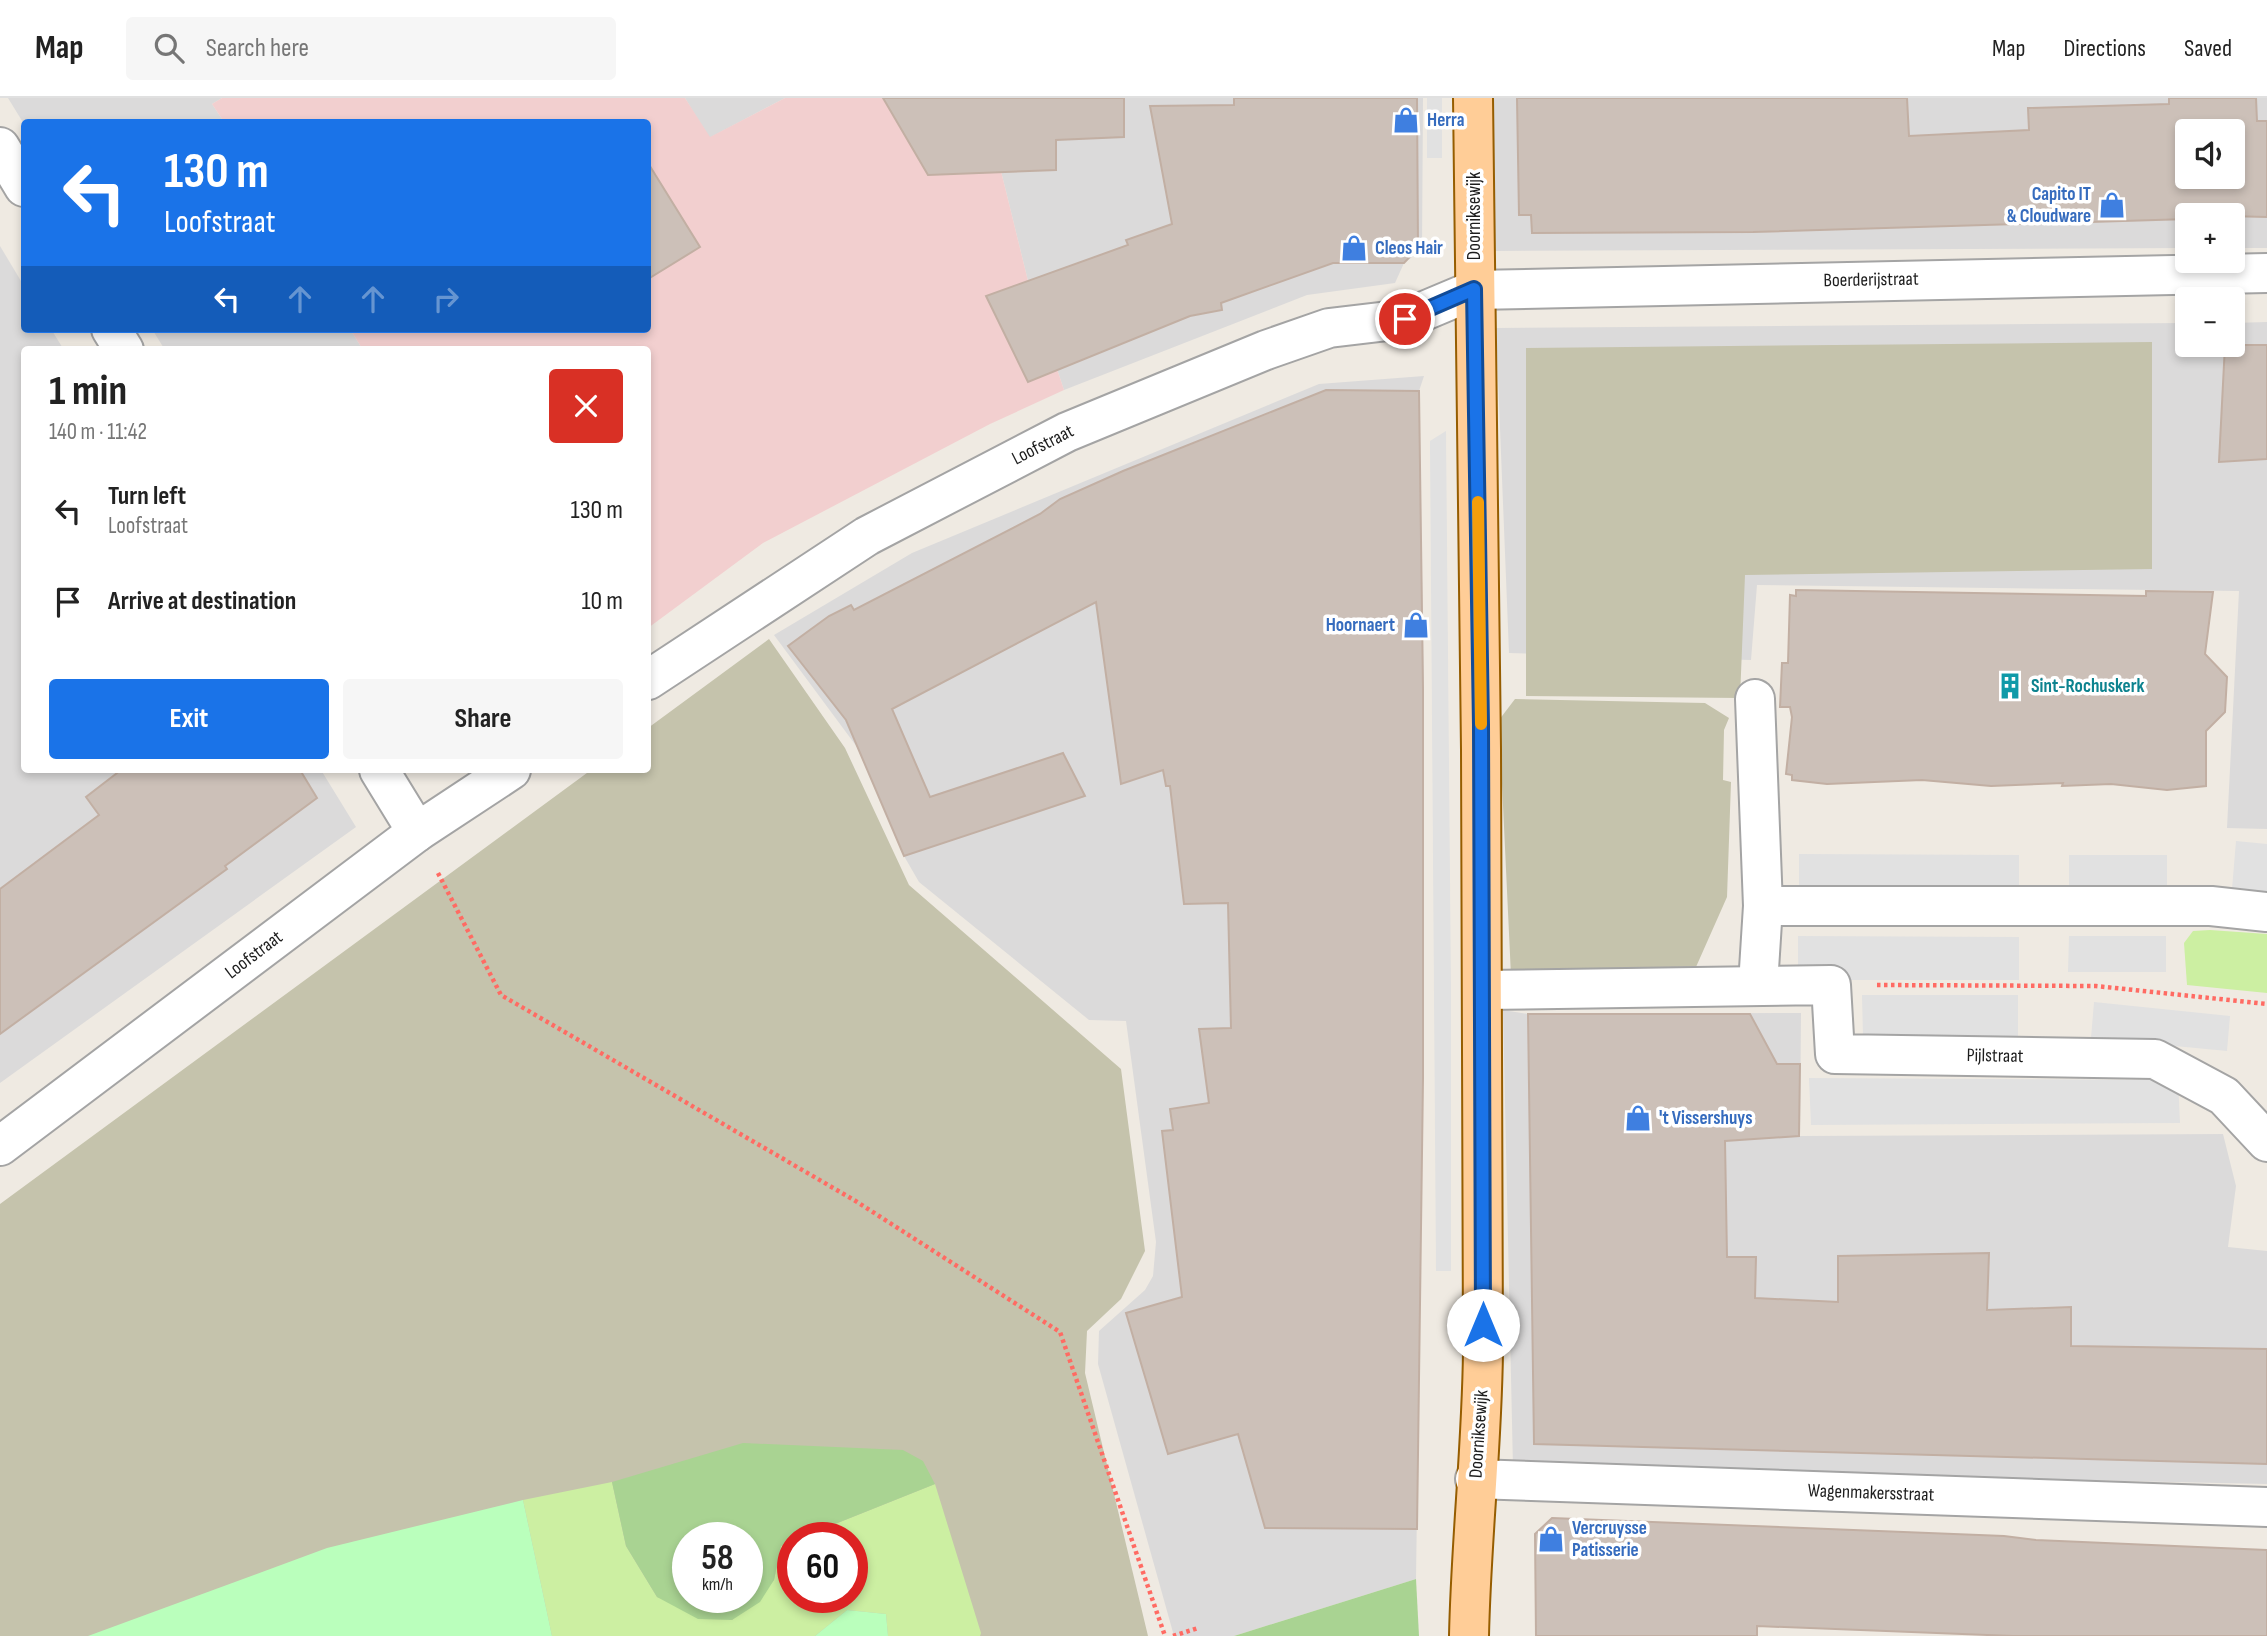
<!DOCTYPE html>
<html lang="en">
<head>
<meta charset="utf-8">
<style>
	:root { --surface:#fff; --page:#f6f6f6; --text:#222; --muted:#767676; --line:#e0e0e0; --accent:#1a73e8 }
	body { margin:0; font-family:"Sofia Sans Condensed",sans-serif; background:var(--page); color:var(--text); height:100vh; display:flex; flex-direction:column; font-size:26px; white-space:nowrap }
	* { box-sizing:border-box; margin:0 }
	p { font-size:23px; color:var(--muted) }
	.icon { flex:none; width:38px; height:38px; fill:none; stroke:currentColor; stroke-width:2; stroke-linecap:round; stroke-linejoin:round }
	.map { position:relative; flex:1; overflow:hidden }
	.details { position:absolute; left:21px; top:248px; width:630px; height:427px; display:flex; flex-direction:column; background:var(--surface); border-radius:7px; box-shadow:0 4px 10px #0003 }
	.details>* { flex:none }
	.banner { position:absolute; left:21px; top:21px; width:630px; height:214px; border-radius:7px; box-shadow:0 4px 10px #0003; background:#1a73e8; color:#fff; overflow:hidden }
	.controls { position:absolute; left:2175px; top:21px; display:grid; gap:14px }
	.controls a { display:grid; place-items:center; width:70px; height:70px; border-radius:7px; background:var(--surface); box-shadow:0 4px 10px #0003; font-size:35px }
	.speed { position:absolute; left:672px; top:1424px; display:flex; gap:14px; font-size:35px; font-weight:700; text-align:center }
	.speed>* { display:grid; place-content:center; width:91px; height:91px; border-radius:50%; background:var(--surface); box-shadow:0 4px 10px #0003; line-height:1 }
	.speed small { font-size:18px; font-weight:400 }
	.speed .limit { border:10px solid #d22; background:#fff; color:#111 }
	.pin { position:absolute; display:grid; place-items:center; width:60px; height:60px; color:#fff; margin:-30px; border:4px solid #fff; border-radius:50%; box-shadow:0 2px 7px #0007 }
	.me { position:absolute; width:77px; margin:-38px; rotate:0deg; stroke-linejoin:round; filter:drop-shadow(0 0 5px #0008) }
	.turn { display:flex; align-items:center; gap:24px; height:147px; padding:0 28px; font-size:32px }
	.turn .icon { width:91px; height:91px; stroke-width:2.5 }
	.turn b { display:block; font-size:49px; line-height:60px }
	.lanes { display:flex; align-items:center; height:66px; padding:0 28px; background:#0003; justify-content:center; gap:35px; direction:ltr }
	.lanes .off { opacity:.35 }
	.round { display:grid; place-items:center; flex:none; width:74px; height:74px; border-radius:7px; background:var(--page) }
	.headline { display:flex; align-items:center; justify-content:space-between; height:119px; padding:0 28px }
	h1 { font-size:42px; font-weight:700; line-height:52px }
	.cta { display:flex; gap:14px; margin-top:auto; padding:14px 28px }
	.cta a { flex:1; height:80px; border-radius:7px; background:var(--accent); color:#fff; font-size:28px; font-weight:700; line-height:80px; text-align:center }
	.cta a+a { background:var(--page); color:var(--text) }
	ul { padding:0; list-style:none }
	li { display:flex; align-items:center; gap:21px; height:91px; padding:0 28px }
	li div { flex:1 }
	li b { display:block; font-size:26px }
	li em { font-style:normal }
	header { display:flex; align-items:center; gap:42px; box-sizing:border-box; height:98px; padding:0 35px; background:var(--surface); border-bottom:2px solid var(--line) }
	header strong { font-size:33px }
	nav { display:flex; gap:38px; margin-inline-start:auto; font-size:24px }
	.search { width:490px; height:63px; background:var(--page); display:flex; align-items:center; gap:18px; box-sizing:border-box; padding:0 24px; border-radius:7px; color:var(--muted); font-size:26px }
	.map>svg:first-child { display:block }
	.residential { fill:#dbdada; fill-rule:evenodd }
	.commercial { fill:#f2cfcf }
	.construction { fill:#c5c3ac; fill-rule:evenodd }
	.grass { fill:#ccefa2 }
	.forest { fill:#a9d392; fill-rule:evenodd }
	.park { fill:#baffbc }
	.parking { fill:#e1e1e1 }
	.building { fill:#ccc0b8; stroke:#c2afa3; stroke-width:2; fill-rule:evenodd }
	.lines { fill:none; stroke-linecap:round; stroke-linejoin:round }
	.minor-casing { stroke:#a4a4a4; stroke-width:42 }
	.primary-casing { stroke:#965d00; stroke-width:42 }
	.path { stroke:#ff6b63; stroke-width:4.5; stroke-dasharray:3.5 3.5; stroke-linecap:butt }
	.minor { stroke:#fff; stroke-width:38 }
	.primary { stroke:#ffcd97; stroke-width:38 }
	.route-casing { stroke:#114b97; stroke-width:18 }
	.route { stroke:#1a73e8; stroke-width:12 }
	.slow { stroke:#f59e0b; stroke-width:12 }
	.labels { text-anchor:middle; dominant-baseline:central; stroke-width:7; stroke-linejoin:round; paint-order:stroke }
	.shop-label { font-size:19px; font-weight:bold; fill:#366cbe; stroke:#fff; text-anchor:start }
	.street-label { font-size:19px; fill:#1d1d1d; stroke:#fff }
	.culture-label { font-size:19px; font-weight:bold; fill:#0d838f; stroke:#fff; text-anchor:start }
</style>
</head>
<body>
<header>
<strong>Map</strong>
<div class="search"><svg class="icon" aria-label="search" viewBox="0 0 24 24"><circle cx="10" cy="10" r="6"/><path d="M15 15l6 6"/></svg>Search here</div>
<nav><a>Map</a><a>Directions</a><a>Saved</a></nav>
</header>
<div class="map">
<svg width="2267" height="1538" viewBox="0 0 2267 1538">
	<rect width="100%" height="100%" fill="#efeae2"/>
	<!-- residential -->
	<g class="residential">
		<path d="M 8,0 L 222,0 L 212,6 L 224,24 L 24,26 Z"/>
		<path d="M 685,0 L 785,0 L 709,40 Z"/>
		<path d="M 983,0 L 1423,0 L 1422,152 L 1404,165 L 1395,185 L 1307,197 L 1064,292 L 1029,187 Z"/>
		<path d="M 1491,0 L 2267,0 L 2267,150 L 2233,150 L 2233,117 L 2188,117 L 2187,150 L 1494,153 ZM 2188,33 L 2233,33 L 2233,79 L 2188,79 Z"/>
		<path d="M 0,148 L 24,188 L 24,231 L 51,231 L 64,252 L 24,252 L 24,672 L 321,672 L 356,729 L 0,985 Z"/>
		<path d="M 2267,224 L 2267,731 L 2227,730 L 2239,493 L 1757,487 L 1751,562 L 1509,555 L 1496,230 L 2187,225 L 2188,247 L 2233,247 L 2233,225 Z"/>
		<path d="M 152,231 L 350,231 L 363,252 L 165,252 Z"/>
		<path d="M 1424,278 L 1419,293 L 1424,601 L 1423,986 L 1416,1481 L 1234,1538 L 1174,1538 L 1098,1266 L 1099,1233 L 1145,1192 L 1153,1178 L 1156,1144 L 1126,923 L 1089,922 L 919,784 L 904,758 L 857,649 L 774,537 L 912,455 L 1319,286 Z"/>
		<path d="M 1503,912 L 1528,916 L 1801,915 L 1800,1038 L 2223,1036 L 2236,1088 L 2228,1149 L 2267,1153 L 2267,1386 L 1513,1370 Z"/>
	</g>
	<!-- commercial -->
	<path class="commercial" d="M 222,0 L 685,0 L 710,39 L 785,0 L 983,0 L 1029,187 L 1064,292 L 990,326 L 763,445 L 648,530 L 648,252 L 363,252 L 350,231 L 648,231 L 648,24 L 224,24 L 212,6 Z"/>
	<!-- construction -->
	<g class="construction">
		<path d="M 2152,244 L 2152,471 L 1745,477 L 1740,600 L 1526,598 L 1526,250 Z"/>
		<path d="M 769,541 L 845,650 L 909,787 L 1121,971 L 1145,1153 L 1121,1201 L 1087,1233 L 1085,1275 L 1148,1538 L 0,1538 L 0,1106 L 591,672 L 648,672 L 648,630 ZM 688,1440 L 747,1440 L 747,1500 L 688,1500 ZM 793,1440 L 852,1440 L 852,1500 L 793,1500 Z"/>
		<path d="M 1515,601 L 1705,605 L 1729,620 L 1724,632 L 1723,682 L 1731,684 L 1727,799 L 1692,878 L 1511,878 L 1499,622 Z"/>
	</g>
	<!-- grass -->
	<g class="grass">
		<path d="M 2210,832 L 2267,836 L 2267,895 L 2187,887 L 2184,845 L 2193,833 Z"/>
		<path d="M 612,1384 L 626,1448 L 657,1499 L 732,1522 L 774,1482 L 781,1448 L 793,1443 L 793,1500 L 852,1500 L 852,1440 L 800,1440 L 935,1386 L 981,1535 L 980,1538 L 888,1538 L 886,1516 L 847,1512 L 815,1538 L 552,1538 L 523,1402 Z"/>
	</g>
	<!-- forest -->
	<g class="forest">
		<path d="M 743,1345 L 903,1352 L 923,1363 L 935,1386 L 800,1440 L 793,1440 L 793,1443 L 781,1448 L 774,1482 L 760,1504 L 732,1522 L 698,1521 L 657,1499 L 626,1448 L 612,1384 ZM 688,1440 L 747,1440 L 747,1500 L 688,1500 Z"/>
		<path d="M 1416,1481 L 1419,1538 L 1234,1538 Z"/>
	</g>
	<!-- park -->
	<g class="park">
		<path d="M 523,1402 L 552,1538 L 88,1538 L 327,1450 Z"/>
		<path d="M 847,1512 L 886,1516 L 888,1538 L 815,1538 Z"/>
	</g>
	<!-- parking -->
	<g class="parking">
		<rect x="1427" y="0" width="15" height="60"/>
		<path d="M 1446,333 L 1451,894 L 1451,1173 L 1436,1173 L 1430,343 Z"/>
		<path d="M 2236,743 L 2267,746 L 2267,795 L 2232,791 Z"/>
		<path d="M 1799,756 L 2019,757 L 2019,792 L 1799,791 Z"/>
		<rect x="2069" y="757" width="98" height="35"/>
		<path d="M 1798,838 L 2019,839 L 2019,882 L 1798,882 Z"/>
		<path d="M 2069,838 L 2166,838 L 2166,874 L 2068,874 Z"/>
		<path d="M 1862,897 L 2018,897 L 2018,940 L 1863,940 Z"/>
		<path d="M 2094,904 L 2230,918 L 2227,953 L 2091,940 Z"/>
		<path d="M 1809,980 L 2178,982 L 2180,1025 L 1811,1027 Z"/>
	</g>
	<!-- building -->
	<g class="building">
		<path d="M 883,0 L 1124,0 L 1124,39 L 1056,42 L 1056,72 L 928,77 Z"/>
		<path d="M 1234,0 L 1417,0 L 1418,150 L 1404,165 L 1333,165 L 1221,205 L 1222,212 L 1190,218 L 1028,284 L 986,198 L 1128,147 L 1126,142 L 1172,126 L 1150,8 L 1234,7 Z"/>
		<path d="M 1517,0 L 1907,0 L 1909,38 L 2029,32 L 2028,10 L 2169,6 L 2169,0 L 2256,0 L 2257,23 L 2267,23 L 2267,119 L 2188,117 L 2188,121 L 1753,134 L 1532,135 L 1531,117 L 1519,117 ZM 2188,33 L 2233,33 L 2233,79 L 2188,79 Z"/>
		<path d="M 648,65 L 700,149 L 648,181 Z"/>
		<path d="M 2225,247 L 2267,247 L 2267,361 L 2219,364 Z"/>
		<path d="M 1326,292 L 1419,293 L 1423,591 L 1423,980 L 1417,1431 L 1265,1430 L 1238,1336 L 1168,1356 L 1126,1215 L 1182,1199 L 1162,1033 L 1173,1032 L 1170,1011 L 1209,1005 L 1199,931 L 1231,930 L 1228,805 L 1184,806 L 1170,688 L 1166,688 L 1163,672 L 1121,686 L 1096,504 L 892,611 L 930,699 L 1063,655 L 1085,698 L 904,758 L 846,622 L 788,548 L 829,518 L 851,507 L 854,512 L 1040,416 L 1060,401 L 1123,373 Z"/>
		<path d="M 1796,492 L 2146,498 L 2146,493 L 2213,494 L 2205,556 L 2227,579 L 2225,614 L 2206,633 L 2206,688 L 2167,692 L 2111,686 L 2062,688 L 2063,685 L 1991,688 L 1922,682 L 1827,686 L 1792,682 L 1792,677 L 1786,676 L 1792,619 L 1790,609 L 1780,609 L 1782,565 L 1788,565 L 1790,497 L 1796,498 Z"/>
		<path d="M 121,672 L 300,672 L 317,700 L 225,768 L 227,771 L 0,936 L 0,791 L 99,717 L 86,699 Z"/>
		<path d="M 1528,916 L 1750,916 L 1777,966 L 1800,966 L 1799,1038 L 1725,1043 L 1727,1159 L 1756,1159 L 1755,1200 L 1838,1204 L 1838,1158 L 1989,1155 L 1987,1212 L 2071,1209 L 2071,1248 L 2267,1251 L 2267,1366 L 1534,1346 Z"/>
		<path d="M 1552,1420 L 2004,1438 L 2036,1442 L 2267,1452 L 2267,1538 L 2013,1538 L 1757,1528 L 1757,1538 L 1536,1538 L 1535,1436 Z"/>
	</g>
	<g class="lines">
		<!-- minor casing -->
		<g class="minor-casing">
			<g id="minor">
				<path d="M 0,49 L 24,89"/>
				<path d="M 111,231 L 124,252"/>
				<path d="M 648,582 L 867,438 L 1067,334 L 1266,252 L 1329,230 L 1405,221 L 1474,192 L 2267,175"/>
				<path d="M 1755,601 L 1763,808 L 1758,887"/>
				<path d="M 379,672 L 417,734"/>
				<path d="M 1763,808 L 2211,808 L 2267,814"/>
				<path d="M 1483,892 L 1831,887 L 1835,956 L 2155,961 L 2224,998 L 2267,1044"/>
				<path d="M 0,1048 L 417,734 L 511,672"/>
				<path d="M 1475,1381 L 2267,1409"/>
			</g>
		</g>
		<!-- primary casing -->
		<g class="primary-casing">
			<path id="primary" d="M 1469,1538 C 1471,1443 1482,1348 1483,1253 L 1481,651 L 1473,0"/>
		</g>
		<!-- path -->
		<g class="path">
			<path d="M 438,775 L 501,897 L 854,1102 L 1060,1234 L 1165,1538"/>
			<path d="M 1877,887 L 2096,888 L 2267,906"/>
			<path d="M 1173,1538 L 1198,1530"/>
		</g>
		<!-- minor -->
		<use href="#minor" class="minor"/>
		<!-- primary -->
		<use href="#primary" class="primary"/>
	</g>
	<g class="lines">
		<!-- route casing -->
		<g class="route-casing">
			<path id="route" d="M 1405,221 L 1474,191 L 1481,627 L 1483,1227"/>
		</g>
		<!-- route -->
		<use href="#route" class="route"/>
		<!-- slow -->
		<path class="slow" d="M 1478,404 L 1481,626"/>
	</g>
	<!-- icons -->
	<defs>
		<g id="shop-bare" transform="scale(2.1)"><path d="M-5-2.5h2.3a2.7 3.5 0 0 1 5.4 0H5L5.5 6h-11ZM-1.5-2.5h3a1.5 2.3 0 0 0-3 0Z" fill="#3f7fe0" stroke="#fff" stroke-width="2.5" paint-order="stroke"/></g>
		<g id="building-bare" transform="scale(2.1)"><path d="M-4-6H4V6H1V3H-1V6H-4ZM-2.5-4.3h1.7v1.8h-1.7ZM.8-4.3h1.7v1.8H.8ZM-2.5-1h1.7V.8h-1.7ZM.8-1h1.7V.8H.8Z" fill="#0f9aa8" stroke="#fff" stroke-width="2.5" paint-order="stroke"/></g>
	</defs>
	<g fill-rule="evenodd">
		<use href="#shop-bare" x="1406" y="22"/>
		<use href="#shop-bare" x="2112" y="107"/>
		<use href="#shop-bare" x="1354" y="150"/>
		<use href="#shop-bare" x="1416" y="527"/>
		<use href="#building-bare" x="2010" y="588"/>
		<use href="#shop-bare" x="1638" y="1020"/>
		<use href="#shop-bare" x="1551" y="1441"/>
	</g>
	<g class="labels">
		<!-- shop labels -->
		<g class="shop-label">
			<text x="1427" y="22">Herra</text>
			<text x="2091" y="96" text-anchor="end">Capito IT<tspan x="2091" dy="22">&amp; Cloudware</tspan></text>
			<text x="1375" y="150">Cleos Hair</text>
			<text x="1395" y="527" text-anchor="end">Hoornaert</text>
			<text x="1659" y="1020">'t Vissershuys</text>
			<text x="1572" y="1430">Vercruysse<tspan x="1572" dy="22">Patisserie</tspan></text>
		</g>
		<!-- street labels -->
		<g class="street-label">
			<text transform="translate(1474 118) rotate(-90)">Doorniksewijk</text>
			<text transform="translate(1871 182) rotate(-1)">Boerderijstraat</text>
			<text transform="translate(1043 347) rotate(-27)">Loofstraat</text>
			<text transform="translate(254 857) rotate(-37)">Loofstraat</text>
			<text transform="translate(1995 958) rotate(1)">Pijlstraat</text>
			<text transform="translate(1479 1336) rotate(-86)">Doorniksewijk</text>
			<text transform="translate(1871 1395) rotate(2)">Wagenmakersstraat</text>
		</g>
		<!-- culture labels -->
		<g class="culture-label">
			<text x="2031" y="588">Sint-Rochuskerk</text>
		</g>
	</g>
</svg>
<div class="controls">
<a><svg class="icon" aria-label="sound" viewBox="0 0 24 24"><path d="M4 9h4l5-4v14l-5-4H4zM17 9q2 3 0 6"/></svg></a>
<a>+</a>
<a>−</a>
</div>
<div class="speed"><div>58<small>km/h</small></div><div class="limit">60</div></div>
<div class="pin" style="left:1405px;top:221px;background:#d93025"><svg class="icon" aria-label="arrive" viewBox="0 0 24 24"><path d="M6 21V4h12l-3 4 3 4H6"/></svg></div>
<svg class="me" style="left:1483px;top:1227px" viewBox="-20 -20 40 40"><circle r="19" fill="#fff"/><path d="M0-13L10 11 0 6-10 11z" fill="#1a73e8"/></svg>
<div class="banner">
<div class="turn"><svg class="icon" aria-label="left" viewBox="0 0 24 24"><path d="M17 20v-9H6M10 6l-5 5 5 5"/></svg><div><b>130 m</b>Loofstraat</div></div>
<div class="lanes"><svg class="icon" aria-label="left" viewBox="0 0 24 24"><path d="M17 20v-9H6M10 6l-5 5 5 5"/></svg><svg class="icon off" aria-label="ahead" viewBox="0 0 24 24"><path d="M12 20V5M6 11l6-6 6 6"/></svg><svg class="icon off" aria-label="ahead" viewBox="0 0 24 24"><path d="M12 20V5M6 11l6-6 6 6"/></svg><svg class="icon off" aria-label="right" viewBox="0 0 24 24"><path d="M7 20v-9h11M14 6l5 5-5 5"/></svg></div>
</div>
<section class="details">
<div class="headline"><div><h1>1 min</h1><p>140 m · 11:42</p></div><a class="round" style="background:#d93025;color:#fff"><svg class="icon" aria-label="close" viewBox="0 0 24 24"><path d="M6 6l12 12M18 6L6 18"/></svg></a></div>
<ul>
<li><svg class="icon" aria-label="left" viewBox="0 0 24 24"><path d="M17 20v-9H6M10 6l-5 5 5 5"/></svg><div><b>Turn left</b><p>Loofstraat</p></div><em>130 m</em></li>
<li><svg class="icon" aria-label="arrive" viewBox="0 0 24 24"><path d="M6 21V4h12l-3 4 3 4H6"/></svg><div><b>Arrive at destination</b></div><em>10 m</em></li>
</ul>
<div class="cta"><a>Exit</a><a>Share</a></div>
</section>
</div>
</body>
</html>
